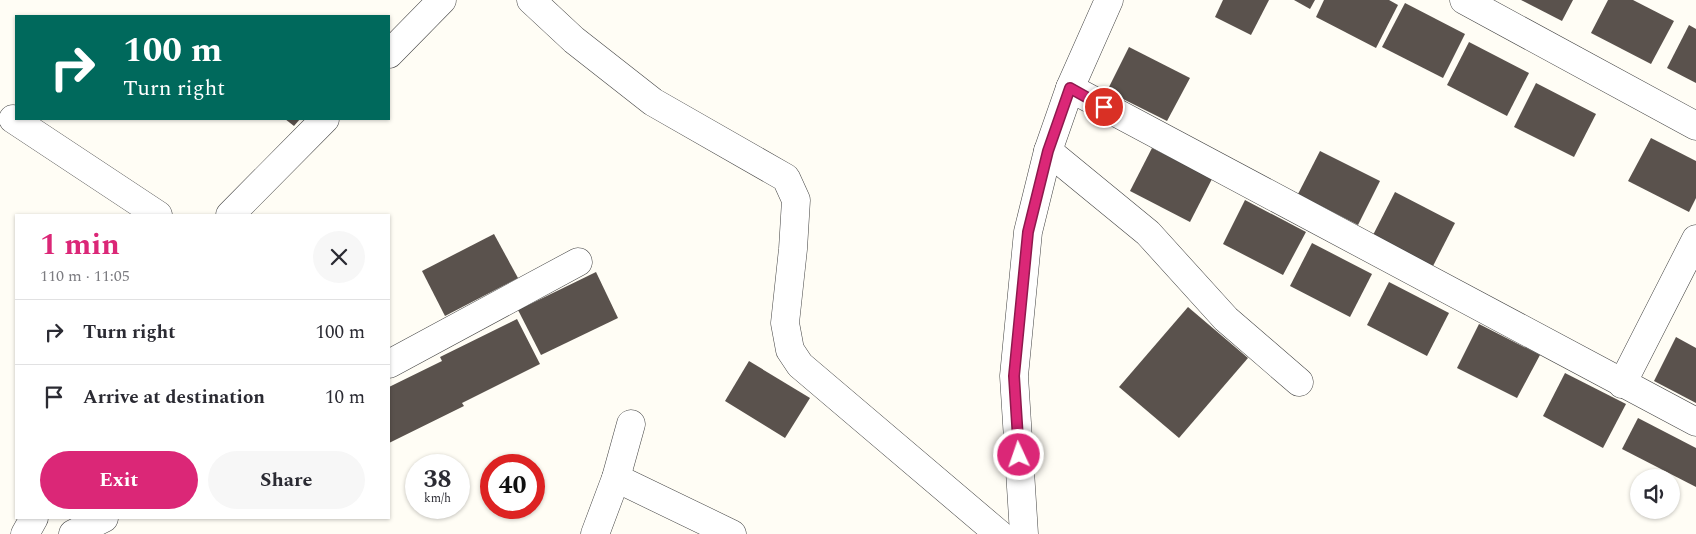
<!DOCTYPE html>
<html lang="en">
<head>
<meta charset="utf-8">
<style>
	:root { --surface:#fff; --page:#f7f7f7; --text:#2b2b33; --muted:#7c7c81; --line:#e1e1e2; --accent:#db2777 }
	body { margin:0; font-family:Spectral,serif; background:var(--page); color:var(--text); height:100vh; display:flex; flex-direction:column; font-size:19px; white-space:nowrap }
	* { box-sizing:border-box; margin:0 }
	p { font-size:16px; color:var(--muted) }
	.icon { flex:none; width:28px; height:28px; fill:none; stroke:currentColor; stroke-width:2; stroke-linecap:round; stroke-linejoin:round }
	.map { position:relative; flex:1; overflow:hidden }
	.panel { position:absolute; left:15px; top:214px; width:375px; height:305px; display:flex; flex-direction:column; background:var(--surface); border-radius:0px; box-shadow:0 1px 4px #0004 }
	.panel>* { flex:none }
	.top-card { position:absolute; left:15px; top:15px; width:375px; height:105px; border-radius:0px; box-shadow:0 1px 4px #0004; background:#00695c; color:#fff; overflow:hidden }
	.buttons { position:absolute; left:1630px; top:469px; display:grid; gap:10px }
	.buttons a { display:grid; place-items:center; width:50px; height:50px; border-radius:50%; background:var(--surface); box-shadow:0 1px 4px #0004; font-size:25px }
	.speed { position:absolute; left:405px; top:454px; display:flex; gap:10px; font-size:25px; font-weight:700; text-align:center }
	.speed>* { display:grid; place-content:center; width:65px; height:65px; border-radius:50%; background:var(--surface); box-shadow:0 1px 4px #0004; line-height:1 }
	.speed small { font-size:12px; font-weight:400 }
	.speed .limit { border:8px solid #d22; background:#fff; color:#111 }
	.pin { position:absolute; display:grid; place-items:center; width:42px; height:42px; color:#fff; margin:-21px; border:2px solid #fff; border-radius:50%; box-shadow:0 1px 5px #0007 }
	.me { position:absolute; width:55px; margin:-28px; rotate:357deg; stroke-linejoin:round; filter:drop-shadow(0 0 4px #0008) }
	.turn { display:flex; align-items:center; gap:18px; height:105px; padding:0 25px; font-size:22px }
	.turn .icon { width:65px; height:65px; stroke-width:2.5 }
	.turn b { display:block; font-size:35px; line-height:42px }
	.round { display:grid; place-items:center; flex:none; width:52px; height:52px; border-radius:26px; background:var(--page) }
	.headline { display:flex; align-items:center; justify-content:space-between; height:85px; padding:0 25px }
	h1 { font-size:30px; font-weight:700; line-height:38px; color:var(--accent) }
	.primary-button { display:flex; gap:10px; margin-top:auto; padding:10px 25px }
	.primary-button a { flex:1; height:58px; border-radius:30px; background:var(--accent); color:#fff; font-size:20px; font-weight:700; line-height:58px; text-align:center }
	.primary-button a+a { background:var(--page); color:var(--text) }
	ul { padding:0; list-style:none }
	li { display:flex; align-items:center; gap:15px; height:65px; padding:0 25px; border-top:1px solid var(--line) }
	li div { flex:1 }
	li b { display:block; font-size:19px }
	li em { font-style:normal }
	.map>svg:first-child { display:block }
	.building { fill:#5a524d }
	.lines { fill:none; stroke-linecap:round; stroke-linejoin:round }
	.minor-casing { stroke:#444; stroke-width:29 }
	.minor { stroke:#fff; stroke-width:28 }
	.route-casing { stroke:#8e194d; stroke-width:12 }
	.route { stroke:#db2777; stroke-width:9 }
</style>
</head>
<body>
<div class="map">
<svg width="1696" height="534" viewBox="0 0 1696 534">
	<rect width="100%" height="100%" fill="#fffdf5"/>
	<!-- building -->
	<g class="building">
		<path d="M 1223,0 L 1269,0 L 1251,35 L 1215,17 Z"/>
		<path d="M 1294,0 L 1315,0 L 1310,9 Z"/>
		<path d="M 1324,0 L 1389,0 L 1398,5 L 1376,48 L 1316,17 Z"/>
		<path d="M 1521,0 L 1573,0 L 1562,21 Z"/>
		<path d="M 1608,0 L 1633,0 L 1674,21 L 1651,64 L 1591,33 Z"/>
		<path d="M 1405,3 L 1465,34 L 1443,78 L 1382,47 Z"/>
		<path d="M 1689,25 L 1696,29 L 1696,83 L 1667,68 Z"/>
		<path d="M 1469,42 L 1529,73 L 1507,116 L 1447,85 Z"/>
		<path d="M 1129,47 L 1190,78 L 1167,121 L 1107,91 Z"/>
		<path d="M 1536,83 L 1596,114 L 1574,157 L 1514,127 Z"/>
		<path d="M 285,119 L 300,119 L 294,126 Z"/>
		<path d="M 1651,138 L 1696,161 L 1696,198 L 1689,212 L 1628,181 Z"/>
		<path d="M 1152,148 L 1212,179 L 1190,222 L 1130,191 Z"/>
		<path d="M 1320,151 L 1380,181 L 1358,225 L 1298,194 Z"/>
		<path d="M 1395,192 L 1455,223 L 1433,266 L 1373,235 Z"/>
		<path d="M 1245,200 L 1306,232 L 1283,275 L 1223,244 Z"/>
		<path d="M 494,234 L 518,278 L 445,316 L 422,271 Z"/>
		<path d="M 1312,243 L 1372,274 L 1350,317 L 1290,286 Z"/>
		<path d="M 596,272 L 618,318 L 541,355 L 518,310 Z"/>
		<path d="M 1389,282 L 1449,313 L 1427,356 L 1367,325 Z"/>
		<path d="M 1188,307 L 1248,358 L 1179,438 L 1119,387 Z"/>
		<path d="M 517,319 L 540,364 L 462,403 L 464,406 L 389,443 L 389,387 L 442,361 L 440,357 Z"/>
		<path d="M 1479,324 L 1540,355 L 1517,398 L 1457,368 Z"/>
		<path d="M 1676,337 L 1696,348 L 1696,403 L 1654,381 Z"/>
		<path d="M 749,361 L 810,398 L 785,438 L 725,401 Z"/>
		<path d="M 1565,373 L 1626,404 L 1603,448 L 1543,416 Z"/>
		<path d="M 1638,418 L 1696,448 L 1696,487 L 1622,449 Z"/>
	</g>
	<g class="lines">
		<!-- minor casing -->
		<g class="minor-casing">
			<g id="minor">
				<path d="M 531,0 L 574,40 L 653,102 L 786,178 L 796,200 L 793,249 L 785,323 L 790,350 L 800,365 L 999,534"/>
				<path d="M 1464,0 L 1696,126"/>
				<path d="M 389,54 L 442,0"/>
				<path d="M 1070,88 L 1696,422"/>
				<path d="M 13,119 L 158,215"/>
				<path d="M 1048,151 L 1148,233 L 1226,319 L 1299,382"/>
				<path d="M 230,215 L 325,119"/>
				<path d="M 389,364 L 578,262"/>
				<path d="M 1622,384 L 1696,239"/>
				<path d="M 616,478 L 732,534"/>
				<path d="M 25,534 L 34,518"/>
				<path d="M 73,534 L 104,518"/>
				<path d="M 595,534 L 616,478 L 631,424"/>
				<path d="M 1024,534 L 1014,376 L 1028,232 L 1048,151 L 1070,88 L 1109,0"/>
			</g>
		</g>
		<!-- minor -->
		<use href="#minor" class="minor"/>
	</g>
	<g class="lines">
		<!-- route casing -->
		<g class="route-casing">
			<path id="route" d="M 1019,455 L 1014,376 L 1028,232 L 1048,151 L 1070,88 L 1104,107"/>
		</g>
		<!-- route -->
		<use href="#route" class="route"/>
	</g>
</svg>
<div class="buttons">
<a><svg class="icon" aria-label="sound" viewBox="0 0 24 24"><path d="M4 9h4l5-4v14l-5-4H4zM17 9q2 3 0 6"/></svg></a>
</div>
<div class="speed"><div>38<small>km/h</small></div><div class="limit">40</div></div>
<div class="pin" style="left:1104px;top:107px;background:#d93025"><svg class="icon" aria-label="arrive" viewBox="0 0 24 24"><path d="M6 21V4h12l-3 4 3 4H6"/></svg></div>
<svg class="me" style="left:1019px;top:455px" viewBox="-20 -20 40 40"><circle r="17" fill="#db2777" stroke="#fff" stroke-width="3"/><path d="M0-11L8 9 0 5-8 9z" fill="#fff"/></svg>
<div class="top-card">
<div class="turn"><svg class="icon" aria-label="right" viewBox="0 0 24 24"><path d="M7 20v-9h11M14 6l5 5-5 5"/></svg><div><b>100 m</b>Turn right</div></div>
</div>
<section class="panel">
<div class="headline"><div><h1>1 min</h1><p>110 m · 11:05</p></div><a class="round"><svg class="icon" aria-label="close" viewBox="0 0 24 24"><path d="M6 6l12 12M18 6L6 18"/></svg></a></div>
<ul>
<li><svg class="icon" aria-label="right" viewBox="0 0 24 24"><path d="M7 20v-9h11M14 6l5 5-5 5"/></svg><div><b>Turn right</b></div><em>100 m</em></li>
<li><svg class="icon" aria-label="arrive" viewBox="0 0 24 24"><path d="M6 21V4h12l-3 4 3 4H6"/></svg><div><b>Arrive at destination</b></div><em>10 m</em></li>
</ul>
<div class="primary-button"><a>Exit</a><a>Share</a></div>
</section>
</div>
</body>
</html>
